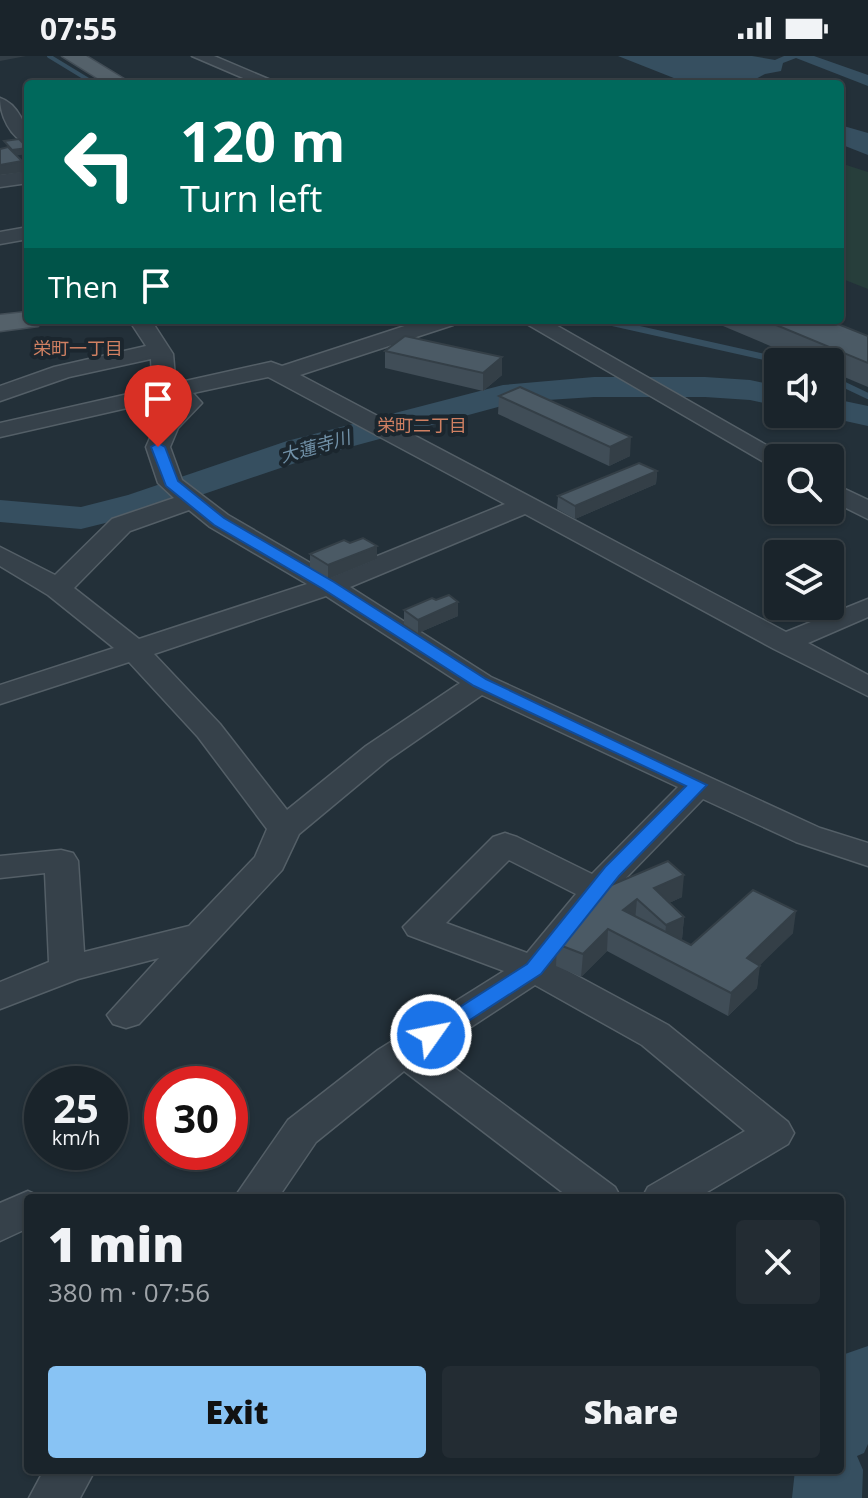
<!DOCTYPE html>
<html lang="en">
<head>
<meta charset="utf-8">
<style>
	:root { --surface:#1a242b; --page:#232c33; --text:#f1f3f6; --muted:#9fa4a9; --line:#384147; --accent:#88c3f4 }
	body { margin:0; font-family:"Open Sans","Noto Sans JP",sans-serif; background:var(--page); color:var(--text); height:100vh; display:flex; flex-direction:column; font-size:30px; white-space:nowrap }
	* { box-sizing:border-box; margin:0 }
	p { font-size:26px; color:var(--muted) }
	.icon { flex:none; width:44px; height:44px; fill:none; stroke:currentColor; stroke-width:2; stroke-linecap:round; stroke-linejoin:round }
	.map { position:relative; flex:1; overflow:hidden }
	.drawer { position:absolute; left:24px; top:1138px; width:820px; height:280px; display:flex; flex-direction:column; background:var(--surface); border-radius:8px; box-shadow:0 2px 6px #0004,0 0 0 2px var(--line) }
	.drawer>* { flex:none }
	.guide { position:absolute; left:24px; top:24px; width:820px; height:244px; border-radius:8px; box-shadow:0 2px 6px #0004,0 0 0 2px var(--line); background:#00695c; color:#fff; overflow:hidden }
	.buttons { position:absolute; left:764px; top:292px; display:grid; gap:16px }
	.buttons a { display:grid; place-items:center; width:80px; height:80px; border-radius:8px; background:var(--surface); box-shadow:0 2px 6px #0004,0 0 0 2px var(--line); font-size:40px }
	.speed { position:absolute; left:24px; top:1010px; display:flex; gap:16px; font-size:40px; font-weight:700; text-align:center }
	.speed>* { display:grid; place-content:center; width:104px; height:104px; border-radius:50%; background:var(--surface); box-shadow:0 2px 6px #0004,0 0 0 2px var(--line); line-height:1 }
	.speed small { font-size:20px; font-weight:400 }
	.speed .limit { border:12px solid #d22; background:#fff; color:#111 }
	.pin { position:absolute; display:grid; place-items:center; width:68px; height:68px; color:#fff; margin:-82px -34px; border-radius:50% 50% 50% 0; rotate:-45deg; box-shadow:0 0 8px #0007 }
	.pin .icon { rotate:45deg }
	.me { position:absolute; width:88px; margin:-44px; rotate:57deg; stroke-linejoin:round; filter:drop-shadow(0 0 6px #0008) }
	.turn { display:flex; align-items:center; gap:28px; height:168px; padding:0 24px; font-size:36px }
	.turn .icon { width:104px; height:104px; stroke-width:2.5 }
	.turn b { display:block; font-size:56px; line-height:68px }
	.then { display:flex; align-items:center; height:76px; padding:0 24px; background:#0003; gap:16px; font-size:30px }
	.round { display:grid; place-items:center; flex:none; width:84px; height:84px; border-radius:8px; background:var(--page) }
	.overview { display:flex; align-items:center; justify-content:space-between; height:136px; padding:0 24px }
	h1 { font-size:48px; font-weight:800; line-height:60px }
	.button { display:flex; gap:16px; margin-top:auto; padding:16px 24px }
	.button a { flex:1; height:92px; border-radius:8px; background:var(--accent); color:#111; font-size:32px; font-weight:800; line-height:92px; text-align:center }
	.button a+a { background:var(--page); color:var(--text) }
	.status { display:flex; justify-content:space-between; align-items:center; height:56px; padding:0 40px; background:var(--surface); direction:ltr }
	.status svg { height:22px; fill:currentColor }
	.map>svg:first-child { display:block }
	.green { fill:#273e3b }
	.water { fill:#364f60 }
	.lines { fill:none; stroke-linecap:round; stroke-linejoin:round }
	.stream-far1 { stroke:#364f60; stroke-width:4 }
	.stream { stroke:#364f60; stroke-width:6 }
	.river { fill:#364f60; fill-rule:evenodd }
	.minor-casing { stroke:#545f67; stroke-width:3 }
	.major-casing { stroke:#424d56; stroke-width:3 }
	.minor { fill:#36414a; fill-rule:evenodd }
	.major { fill:#54616a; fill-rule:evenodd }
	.wall { fill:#404d57 }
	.shaded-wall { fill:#343f47 }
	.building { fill:#4b5a65; stroke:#343f47; stroke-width:2 }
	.route { fill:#1a73e8; stroke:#114b97; stroke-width:2 }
	.labels { text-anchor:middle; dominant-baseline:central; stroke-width:8; stroke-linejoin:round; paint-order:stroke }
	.far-neighbourhood-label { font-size:18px; fill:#d08062; stroke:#1b262e }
	.far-water-label { font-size:18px; font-style:italic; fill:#7292a9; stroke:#1b262e }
</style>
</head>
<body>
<div class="status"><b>07:55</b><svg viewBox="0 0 49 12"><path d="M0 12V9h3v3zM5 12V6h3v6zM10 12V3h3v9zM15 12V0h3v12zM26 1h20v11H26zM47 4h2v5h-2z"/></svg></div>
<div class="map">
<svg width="868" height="1442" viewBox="0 0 868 1442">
	<rect width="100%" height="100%" fill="#233039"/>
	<!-- green -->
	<path class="green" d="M 840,107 L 868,116 L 868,233 L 840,222 Z"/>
	<!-- water -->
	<g class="water">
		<path d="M 618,0 L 752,0 L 775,4 L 784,0 L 814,0 L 868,19 L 868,30 L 796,2 L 783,7 L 781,15 L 765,18 L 752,25 L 753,28 L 689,28 Z"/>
		<path d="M 840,69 L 868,77 L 868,99 L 840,88 Z"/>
	</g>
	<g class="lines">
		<!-- stream-far1 -->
		<path class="stream-far1" d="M 49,0 L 95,28"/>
		<!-- stream -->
		<g class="stream">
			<path d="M 599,264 L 787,306"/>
			<path d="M 830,322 L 868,340"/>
		</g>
		<!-- river -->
		<g class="river">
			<path d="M 594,321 L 705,321 L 750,324 L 778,330 L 778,350 L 750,344 L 705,341 L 594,341 L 516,346 L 313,401 L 154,455 L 81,473 L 0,466 L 0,444 L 81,451 L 128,439 L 287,385 L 503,329 Z"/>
			<path d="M 830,342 L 868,350 L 868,370 L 818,359 L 830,358 Z"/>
			<path d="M 868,1290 L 868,1388 L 864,1397 L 857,1400 L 863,1414 L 862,1442 L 792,1442 L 795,1414 L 840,1414 L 840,1304 L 845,1298 Z"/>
		</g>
		<!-- minor casing -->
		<g class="minor-casing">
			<g id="minor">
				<path d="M 192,0 L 214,0 L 280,28 L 257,28 Z"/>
				<path d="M 0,42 C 18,48 28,71 28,88 C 10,82 0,59 0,42 Z"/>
				<path d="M 28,115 L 28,127 L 0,131 L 0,119 Z"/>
				<path d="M 28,171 L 28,183 L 0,188 L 0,176 Z"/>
				<path d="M 129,264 L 151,264 L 173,298 L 175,321 L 181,326 L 271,306 L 282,310 L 423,264 L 456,264 L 453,269 L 300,319 L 786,576 L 868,543 L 868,561 L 808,587 L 868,619 L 868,640 L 774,593 L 525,458 L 350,531 L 491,621 L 820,772 L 868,787 L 868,810 L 796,786 L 703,743 L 624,824 L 557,909 L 668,969 L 788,1066 L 794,1077 L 788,1088 L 697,1142 L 642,1142 L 648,1131 L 745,1075 L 642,989 L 535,929 L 433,996 L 615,1131 L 621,1142 L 570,1142 L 404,1015 L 316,1086 L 278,1142 L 234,1142 L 288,1064 L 378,994 L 504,915 L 408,879 L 403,871 L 493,781 L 505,777 L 517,781 L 592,818 L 678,731 L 482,639 L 388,704 L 299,778 L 282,814 L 139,968 L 126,972 L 113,968 L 107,959 L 159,902 L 78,923 L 0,953 L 0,926 L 49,906 L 45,817 L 0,822 L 0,800 L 61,794 L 73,797 L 78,805 L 84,896 L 189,870 L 255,801 L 267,773 L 198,681 L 129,606 L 0,648 L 0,629 L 114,592 L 48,539 L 0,510 L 0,491 L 55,519 L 112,463 L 174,442 L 158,427 L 146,391 L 158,364 L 176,347 L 171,342 L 0,381 L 0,367 L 159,331 L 152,323 L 151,303 L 69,321 L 0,345 L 0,330 L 54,311 L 146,290 ZM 268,321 L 272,323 L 505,448 L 331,519 L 228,459 L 182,424 L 170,391 L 178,372 L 202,347 L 193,337 ZM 189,454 L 210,471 L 307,528 L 139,583 L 74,532 L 130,475 ZM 326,540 L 460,627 L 366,690 L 287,754 L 220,668 L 154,598 ZM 509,804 L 576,838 L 527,897 L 446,867 Z"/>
				<path d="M 520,264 L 547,264 L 789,402 L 778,402 L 778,411 L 769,409 Z"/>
				<path d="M 830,426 L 868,444 L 868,463 L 830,444 Z"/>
				<path d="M 28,1135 L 44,1142 L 28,1142 L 28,1172 L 0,1185 L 0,1147 Z"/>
				<path d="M 44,1414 L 95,1414 L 80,1442 L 29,1442 Z"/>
			</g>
		</g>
		<!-- major casing -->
		<g class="major-casing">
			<g id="major">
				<path d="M 62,0 L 86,0 L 132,28 L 107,28 Z"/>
				<path d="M 28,256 L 28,264 L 42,264 L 38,270 L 0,275 L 0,259 Z"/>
			</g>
		</g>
		<!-- minor -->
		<use href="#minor" class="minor"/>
		<!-- major -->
		<use href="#major" class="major"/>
	</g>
	<!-- wall -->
	<g class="wall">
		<path d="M 724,264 L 828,264 L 868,280 L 868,331 L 830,315 L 830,306 L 808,306 L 723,270 Z"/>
		<path d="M 385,295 L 502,319 L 483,335 L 385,312 Z"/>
		<path d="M 499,340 L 630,400 L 609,410 L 498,358 Z"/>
		<path d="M 657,415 L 656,428 L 575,463 L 557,453 L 558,440 Z"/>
		<path d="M 350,487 L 377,503 L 328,523 L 310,511 L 310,498 Z"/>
		<path d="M 436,544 L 458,546 L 458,560 L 418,577 L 404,568 L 404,554 Z"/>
		<path d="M 609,830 L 682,841 L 669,847 L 684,861 L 682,883 L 680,884 L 691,889 L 793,877 L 759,909 L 757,932 L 728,960 L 607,895 L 581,921 L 556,910 L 557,888 Z"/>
	</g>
	<!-- shaded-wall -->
	<g class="shaded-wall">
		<path d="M 0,0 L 26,0 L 0,5 Z"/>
		<path d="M 28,92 L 28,98 L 13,100 L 12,94 Z"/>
		<path d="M 22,105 L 24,116 L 0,119 L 0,109 Z"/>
		<path d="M 502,301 L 502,319 L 483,335 L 483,317 Z"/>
		<path d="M 631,381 L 630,400 L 609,410 L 610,391 Z"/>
		<path d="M 657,415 L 656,428 L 575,463 L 575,450 Z"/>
		<path d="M 377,490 L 377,503 L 328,523 L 328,509 Z"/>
		<path d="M 458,546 L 458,560 L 418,577 L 418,564 Z"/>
		<path d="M 684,819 L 682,841 L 652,855 L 654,832 Z"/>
		<path d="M 637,843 L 635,865 L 623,854 Z"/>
		<path d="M 796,855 L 793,877 L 744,925 L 747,902 Z"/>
		<path d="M 684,861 L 682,883 L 664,892 L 666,869 Z"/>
		<path d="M 608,873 L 607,895 L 581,921 L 583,898 Z"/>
		<path d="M 760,910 L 757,932 L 728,960 L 731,937 Z"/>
	</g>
	<!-- building -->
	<g class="building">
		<path d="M 19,83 L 28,92 L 12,94 L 4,85 Z"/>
		<path d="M 8,91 L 22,105 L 0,109 L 0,93 Z"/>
		<path d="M 764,264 L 828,264 L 868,280 L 868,307 Z"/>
		<path d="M 405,280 L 502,301 L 483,317 L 385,295 Z"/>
		<path d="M 520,331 L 631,381 L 610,391 L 499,340 Z"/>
		<path d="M 639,407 L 657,415 L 575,450 L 558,440 Z"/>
		<path d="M 363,482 L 377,490 L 328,509 L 310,498 L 344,484 L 350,487 Z"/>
		<path d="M 449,539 L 458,546 L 418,564 L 404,554 L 432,542 L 436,544 Z"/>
		<path d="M 668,805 L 684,819 L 654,832 L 684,861 L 666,869 L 637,843 L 623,854 L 691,889 L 753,834 L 796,855 L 747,902 L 760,910 L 731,937 L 608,873 L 583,898 L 557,888 L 609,830 Z"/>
	</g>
	<!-- route -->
	<path class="route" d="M 158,387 L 165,391 L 178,425 L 224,462 L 334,526 L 486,623 L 707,729 L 619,820 L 541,918 L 439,984 L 424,984 L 420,979 L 424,974 L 527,908 L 605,811 L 686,730 L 474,630 L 323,533 L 214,469 L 166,430 L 151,391 Z"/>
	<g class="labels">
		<!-- far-neighbourhood labels -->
		<g class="far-neighbourhood-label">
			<text x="78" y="292">栄町一丁目</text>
			<text x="422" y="369">栄町二丁目</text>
		</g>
		<!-- far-water labels -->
		<g class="far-water-label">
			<text transform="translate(315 390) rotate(-16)">大蓮寺川</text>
		</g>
	</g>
</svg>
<div class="buttons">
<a><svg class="icon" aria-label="sound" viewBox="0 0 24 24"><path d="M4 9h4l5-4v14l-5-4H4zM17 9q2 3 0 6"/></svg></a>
<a><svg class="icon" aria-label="search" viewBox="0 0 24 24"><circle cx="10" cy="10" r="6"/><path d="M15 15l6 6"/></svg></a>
<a><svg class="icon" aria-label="layers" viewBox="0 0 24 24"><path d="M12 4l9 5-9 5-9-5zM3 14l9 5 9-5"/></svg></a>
</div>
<div class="speed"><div>25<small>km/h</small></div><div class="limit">30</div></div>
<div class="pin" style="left:158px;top:391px;background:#d93025"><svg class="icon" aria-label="arrive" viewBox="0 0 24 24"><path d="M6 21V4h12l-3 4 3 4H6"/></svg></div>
<svg class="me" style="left:431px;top:979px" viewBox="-20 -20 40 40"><circle r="17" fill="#1a73e8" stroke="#fff" stroke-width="3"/><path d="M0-11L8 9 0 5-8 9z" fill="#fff"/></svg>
<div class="guide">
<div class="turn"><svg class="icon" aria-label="left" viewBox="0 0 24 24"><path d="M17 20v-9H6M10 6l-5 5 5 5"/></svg><div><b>120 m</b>Turn left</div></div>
<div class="then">Then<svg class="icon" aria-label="arrive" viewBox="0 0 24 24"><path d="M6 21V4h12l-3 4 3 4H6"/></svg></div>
</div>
<section class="drawer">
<div class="overview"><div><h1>1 min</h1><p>380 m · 07:56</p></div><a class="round"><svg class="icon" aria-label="close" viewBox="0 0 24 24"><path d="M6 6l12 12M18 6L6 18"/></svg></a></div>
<div class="button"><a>Exit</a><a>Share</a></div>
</section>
</div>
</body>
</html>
